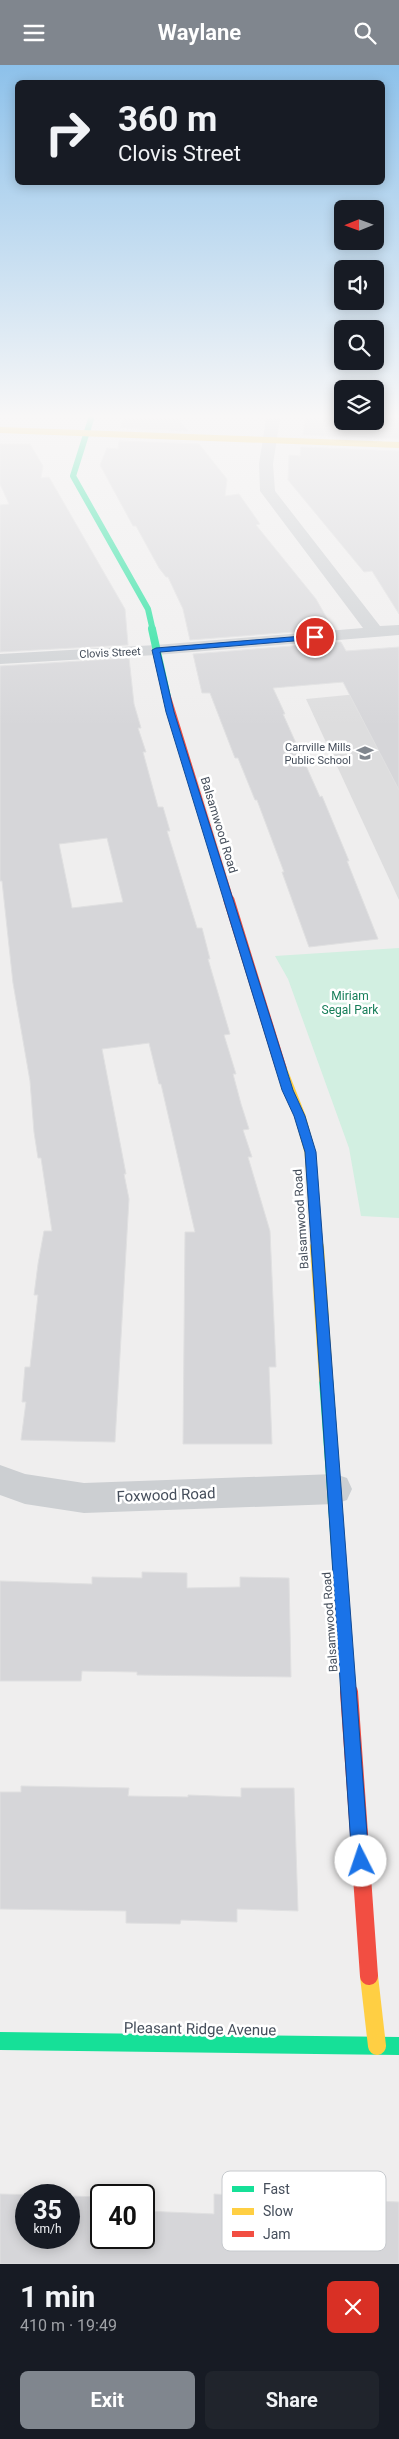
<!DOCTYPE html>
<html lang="en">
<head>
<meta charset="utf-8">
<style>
	:root { --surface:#171b24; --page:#20242c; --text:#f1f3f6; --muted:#9ea1a6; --accent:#80868e }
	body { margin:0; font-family:Roboto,sans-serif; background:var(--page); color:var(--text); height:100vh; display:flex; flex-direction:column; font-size:19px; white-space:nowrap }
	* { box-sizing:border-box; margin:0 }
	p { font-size:16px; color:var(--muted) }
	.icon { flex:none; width:28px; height:28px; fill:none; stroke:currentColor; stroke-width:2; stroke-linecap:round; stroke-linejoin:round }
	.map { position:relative; height:2199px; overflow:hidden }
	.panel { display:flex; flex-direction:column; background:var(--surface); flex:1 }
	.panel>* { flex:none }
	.top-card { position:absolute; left:15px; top:15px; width:370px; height:105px; border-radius:8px; box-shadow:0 2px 12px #0003; background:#171b24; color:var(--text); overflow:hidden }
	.needle { width:32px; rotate:269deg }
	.fabs { position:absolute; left:334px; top:135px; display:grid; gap:10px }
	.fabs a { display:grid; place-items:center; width:50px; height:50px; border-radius:8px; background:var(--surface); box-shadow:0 2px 12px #0003; font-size:25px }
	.speed { position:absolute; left:15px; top:2119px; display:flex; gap:10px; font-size:25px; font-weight:700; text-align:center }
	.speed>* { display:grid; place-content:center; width:65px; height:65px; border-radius:50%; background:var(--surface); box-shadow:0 2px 12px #0003; line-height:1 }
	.speed small { font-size:12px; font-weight:400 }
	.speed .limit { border:2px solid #111; border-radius:8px; background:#fff; color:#111 }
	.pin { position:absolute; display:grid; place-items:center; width:42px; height:42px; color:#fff; margin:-21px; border:2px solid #fff; border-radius:50%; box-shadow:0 1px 5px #0007 }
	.me { position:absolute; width:55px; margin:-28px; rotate:356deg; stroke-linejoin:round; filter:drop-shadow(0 0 4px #0008) }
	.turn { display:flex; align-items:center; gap:18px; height:105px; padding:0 20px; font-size:22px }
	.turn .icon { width:65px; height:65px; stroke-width:2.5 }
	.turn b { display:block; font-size:35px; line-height:42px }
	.round { display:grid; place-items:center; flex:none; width:52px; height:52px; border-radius:8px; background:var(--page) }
	.head { display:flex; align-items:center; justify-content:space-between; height:85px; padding:0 20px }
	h1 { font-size:30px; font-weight:700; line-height:38px }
	.action { display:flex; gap:10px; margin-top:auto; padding:10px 20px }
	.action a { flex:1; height:58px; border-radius:8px; background:var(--accent); color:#fff; font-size:20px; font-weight:700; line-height:58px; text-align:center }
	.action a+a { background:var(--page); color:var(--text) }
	header { display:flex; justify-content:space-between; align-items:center; height:65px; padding:0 20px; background:var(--accent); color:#fff; font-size:22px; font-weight:700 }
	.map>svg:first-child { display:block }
	.education { fill:#ddddde }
	.green { fill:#d2efe1 }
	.building { fill:#d6d6d9; stroke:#e0e0e1; fill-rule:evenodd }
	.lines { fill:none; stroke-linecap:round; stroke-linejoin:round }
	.street { fill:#cccfd2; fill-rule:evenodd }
	.fast-far3 { stroke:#16e098; stroke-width:6 }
	.fast-far2 { stroke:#16e098; stroke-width:8 }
	.fast-far1 { stroke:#16e098; stroke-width:14 }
	.fast { stroke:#16e098; stroke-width:18 }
	.slow-far3 { stroke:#ffcf43; stroke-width:6 }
	.slow-far2 { stroke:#ffcf43; stroke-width:11 }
	.slow-far1 { stroke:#ffcf43; stroke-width:14 }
	.slow { stroke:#ffcf43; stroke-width:18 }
	.jam-far3 { stroke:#f24e42; stroke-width:8 }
	.jam-far2 { stroke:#f24e42; stroke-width:11 }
	.jam-far1 { stroke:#f24e42; stroke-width:14 }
	.jam { stroke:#f24e42; stroke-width:18 }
	.route { fill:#1a73e8; stroke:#114b97 }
	.labels { text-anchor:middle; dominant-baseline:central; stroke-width:5; stroke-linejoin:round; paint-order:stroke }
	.far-street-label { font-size:11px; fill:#454e5b; stroke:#fff }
	.far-poi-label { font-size:11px; fill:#454e5b; stroke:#fff; text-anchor:end }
	.street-label { font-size:12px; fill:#454e5b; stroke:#fff }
	.park-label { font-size:12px; fill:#157d58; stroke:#fff }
	.near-street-label { font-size:15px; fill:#454e5b; stroke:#fff }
	.key { fill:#fff; stroke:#c7cace; stroke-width:1 }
	.key-label { font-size:14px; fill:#454e5b }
</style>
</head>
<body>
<header><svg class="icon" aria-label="menu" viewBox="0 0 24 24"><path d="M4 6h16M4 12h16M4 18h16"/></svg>Waylane<svg class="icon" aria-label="search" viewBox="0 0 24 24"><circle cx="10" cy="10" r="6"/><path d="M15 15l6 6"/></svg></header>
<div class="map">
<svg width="399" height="2199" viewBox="0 0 399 2199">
	<rect width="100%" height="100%" fill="#efeeee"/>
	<!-- education -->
	<path class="education" d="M 399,625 L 399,835 L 306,634 Z"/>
	<!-- green -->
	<path class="green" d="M 399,883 L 399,1153 L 361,1151 L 349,1083 L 288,914 L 275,891 Z"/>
	<!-- building -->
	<g class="building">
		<path d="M 122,354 L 179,354 L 188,366 L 121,363 Z"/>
		<path d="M 305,354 L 375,356 L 375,354 L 399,354 L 399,374 L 303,370 Z"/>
		<path d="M 119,376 L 199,379 L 227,414 L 225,431 L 239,429 L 260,459 L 256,460 L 316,534 L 333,564 L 190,575 L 183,544 L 168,512 L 166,512 L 159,503 L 136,461 L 133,461 L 100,400 L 107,383 L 118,384 Z"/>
		<path d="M 0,379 L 30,379 L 43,401 L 41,413 L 49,412 L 125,544 L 128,580 L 0,587 L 0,440 L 9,439 L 0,419 Z"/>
		<path d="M 301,382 L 399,386 L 399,549 L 372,506 L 364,507 L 288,415 L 289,390 L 300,391 Z"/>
		<path d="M 341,577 L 346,586 L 399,582 L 399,725 L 343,617 L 273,623 L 285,649 L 283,649 L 320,732 L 322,731 L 349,796 L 347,796 L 378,874 L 309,882 L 282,807 L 284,807 L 257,735 L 255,735 L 238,693 L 235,693 L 210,628 L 202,628 L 193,589 Z"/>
		<path d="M 129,593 L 134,639 L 141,663 L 138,663 L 146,687 L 143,687 L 158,742 L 163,742 L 170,766 L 167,766 L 197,863 L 202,863 L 210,894 L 208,894 L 230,969 L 224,970 L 236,1009 L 233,1009 L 241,1039 L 249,1064 L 243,1065 L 252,1092 L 248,1092 L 270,1166 L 276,1302 L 269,1302 L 272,1379 L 183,1379 L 185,1167 L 195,1167 L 161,1019 L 159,1019 L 149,978 L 102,984 L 126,1109 L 124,1109 L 129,1134 L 115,1377 L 21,1375 L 26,1337 L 22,1337 L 25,1302 L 30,1302 L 38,1230 L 34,1230 L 38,1199 L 44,1166 L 52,1166 L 41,1093 L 38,1093 L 34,1067 L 30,1016 L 13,918 L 2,816 L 0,816 L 0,601 ZM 107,773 L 123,837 L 72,843 L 59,779 Z"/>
		<path d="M 142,1507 L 187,1508 L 187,1523 L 240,1522 L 240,1512 L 289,1513 L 291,1612 L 137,1610 L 137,1607 L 82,1606 L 81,1616 L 0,1616 L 0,1516 L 92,1519 L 92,1512 L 142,1513 Z"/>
		<path d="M 21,1721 L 129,1723 L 128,1731 L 188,1732 L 188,1730 L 241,1732 L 241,1723 L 294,1723 L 298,1846 L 237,1844 L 237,1857 L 181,1855 L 180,1859 L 126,1858 L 126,1846 L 0,1844 L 0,1727 L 21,1727 Z"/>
		<path d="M 0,2129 L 47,2130 L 26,2130 L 26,2172 L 69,2172 L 69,2131 L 101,2132 L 101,2172 L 144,2172 L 144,2146 L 214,2149 L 214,2129 L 399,2137 L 399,2199 L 0,2199 Z"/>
	</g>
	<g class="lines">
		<!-- street -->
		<g class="street">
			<path d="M 266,354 L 280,354 L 273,399 L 275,426 L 380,561 L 399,560 L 399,570 L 156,590 L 0,599 L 0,589 L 156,580 L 363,563 L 260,426 L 259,399 Z"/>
			<path d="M 0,1400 L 25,1409 L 84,1418 L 335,1409 L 347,1413 L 352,1424 L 347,1435 L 335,1439 L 84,1448 L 25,1439 L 0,1430 Z"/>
		</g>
		<!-- fast-far3 -->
		<path class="fast-far3" d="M 91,354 L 73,411 L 148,544 L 153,566"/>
		<!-- fast-far2 -->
		<path class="fast-far2" d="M 152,564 L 167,632"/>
		<!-- fast-far1 -->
		<path class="fast-far1" d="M 326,1314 L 342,1537"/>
		<!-- fast -->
		<path class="fast" d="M 0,1976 L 399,1981"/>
		<!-- slow-far3 -->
		<path class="slow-far3" d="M 0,365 L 399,380"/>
		<!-- slow-far2 -->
		<path class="slow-far2" d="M 281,1003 L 300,1051 L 310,1087 L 317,1183"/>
		<!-- slow-far1 -->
		<path class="slow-far1" d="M 317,1182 L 326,1314"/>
		<!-- slow -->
		<path class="slow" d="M 369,1911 L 377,1981"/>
		<!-- jam-far3 -->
		<path class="jam-far3" d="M 167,632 L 230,836"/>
		<!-- jam-far2 -->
		<path class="jam-far2" d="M 229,835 L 281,1003"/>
		<!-- jam-far1 -->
		<path class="jam-far1" d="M 342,1537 L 349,1628"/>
		<!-- jam -->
		<path class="jam" d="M 349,1627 L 369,1911"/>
	</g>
	<!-- sky -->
	<linearGradient id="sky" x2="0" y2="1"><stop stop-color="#8dc1ea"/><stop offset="0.53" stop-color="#f8f7f7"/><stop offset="1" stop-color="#f8f7f7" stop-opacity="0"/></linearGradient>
	<rect width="399" height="662" fill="url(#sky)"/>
	<!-- route -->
	<path class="route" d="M 315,570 L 319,572 L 318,574 L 160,587 L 174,647 L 293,1025 L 305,1051 L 316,1087 L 369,1796 L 367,1802 L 361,1804 L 355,1802 L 352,1796 L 305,1087 L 294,1051 L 282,1025 L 166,647 L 152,585 L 156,583 Z"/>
	<!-- icons -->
	<defs>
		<g id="school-bare" transform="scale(1.35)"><path d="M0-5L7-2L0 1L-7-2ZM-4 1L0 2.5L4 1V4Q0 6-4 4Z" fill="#80868e" stroke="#fff" stroke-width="2.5" paint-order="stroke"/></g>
	</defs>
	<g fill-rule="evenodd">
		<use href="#school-bare" x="365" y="688"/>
	</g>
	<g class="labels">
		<!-- far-street labels -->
		<g class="far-street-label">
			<text transform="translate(110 588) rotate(-3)">Clovis Street</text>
		</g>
		<!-- far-poi labels -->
		<g class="far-poi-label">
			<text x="351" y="682">Carrville Mills<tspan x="351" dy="13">Public School</tspan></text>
		</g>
		<!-- street labels -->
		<g class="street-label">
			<text transform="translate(219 760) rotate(73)">Balsamwood Road</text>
			<text transform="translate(301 1154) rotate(-94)">Balsamwood Road</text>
			<text transform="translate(330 1557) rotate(-94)">Balsamwood Road</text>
		</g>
		<!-- park labels -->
		<g class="park-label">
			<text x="350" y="931">Miriam<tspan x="350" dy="14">Segal Park</tspan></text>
		</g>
		<!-- near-street labels -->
		<g class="near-street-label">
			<text transform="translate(166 1430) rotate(-2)">Foxwood Road</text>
			<text transform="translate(200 1964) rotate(1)">Pleasant Ridge Avenue</text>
		</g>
	</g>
	<!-- legend -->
	<rect x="222" y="2106" width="164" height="80" rx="8" class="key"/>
	<rect x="232" y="2121" width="22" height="6" fill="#16e098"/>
	<rect x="232" y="2143" width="22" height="7" fill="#ffcf43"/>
	<rect x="232" y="2166" width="22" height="6" fill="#f24e42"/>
	<g class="key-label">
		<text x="263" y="2129">Fast</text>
		<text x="263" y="2151">Slow</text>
		<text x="263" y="2174">Jam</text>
	</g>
</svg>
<div class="fabs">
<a><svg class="needle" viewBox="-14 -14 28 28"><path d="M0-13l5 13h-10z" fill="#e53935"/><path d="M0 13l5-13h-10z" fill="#9ea1a6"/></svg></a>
<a><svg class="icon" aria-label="sound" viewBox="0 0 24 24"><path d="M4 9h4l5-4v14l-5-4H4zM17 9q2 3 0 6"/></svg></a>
<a><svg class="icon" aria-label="search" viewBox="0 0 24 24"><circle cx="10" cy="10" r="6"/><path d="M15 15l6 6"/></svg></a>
<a><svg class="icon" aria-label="layers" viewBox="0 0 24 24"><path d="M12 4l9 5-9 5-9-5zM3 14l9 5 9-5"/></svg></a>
</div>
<div class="speed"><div>35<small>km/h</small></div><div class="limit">40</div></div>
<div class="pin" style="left:315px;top:572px;background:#d93025"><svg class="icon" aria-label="arrive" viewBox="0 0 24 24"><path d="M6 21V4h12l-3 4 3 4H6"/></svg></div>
<svg class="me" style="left:361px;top:1796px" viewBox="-20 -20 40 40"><circle r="19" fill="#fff"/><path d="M0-13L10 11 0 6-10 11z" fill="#1a73e8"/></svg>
<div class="top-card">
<div class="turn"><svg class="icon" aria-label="right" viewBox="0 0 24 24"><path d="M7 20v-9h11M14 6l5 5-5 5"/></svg><div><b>360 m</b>Clovis Street</div></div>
</div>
</div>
<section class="panel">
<div class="head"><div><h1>1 min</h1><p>410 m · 19:49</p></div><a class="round" style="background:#d93025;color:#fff"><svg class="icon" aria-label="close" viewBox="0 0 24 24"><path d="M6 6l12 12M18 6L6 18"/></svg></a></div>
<div class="action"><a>Exit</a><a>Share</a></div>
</section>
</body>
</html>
